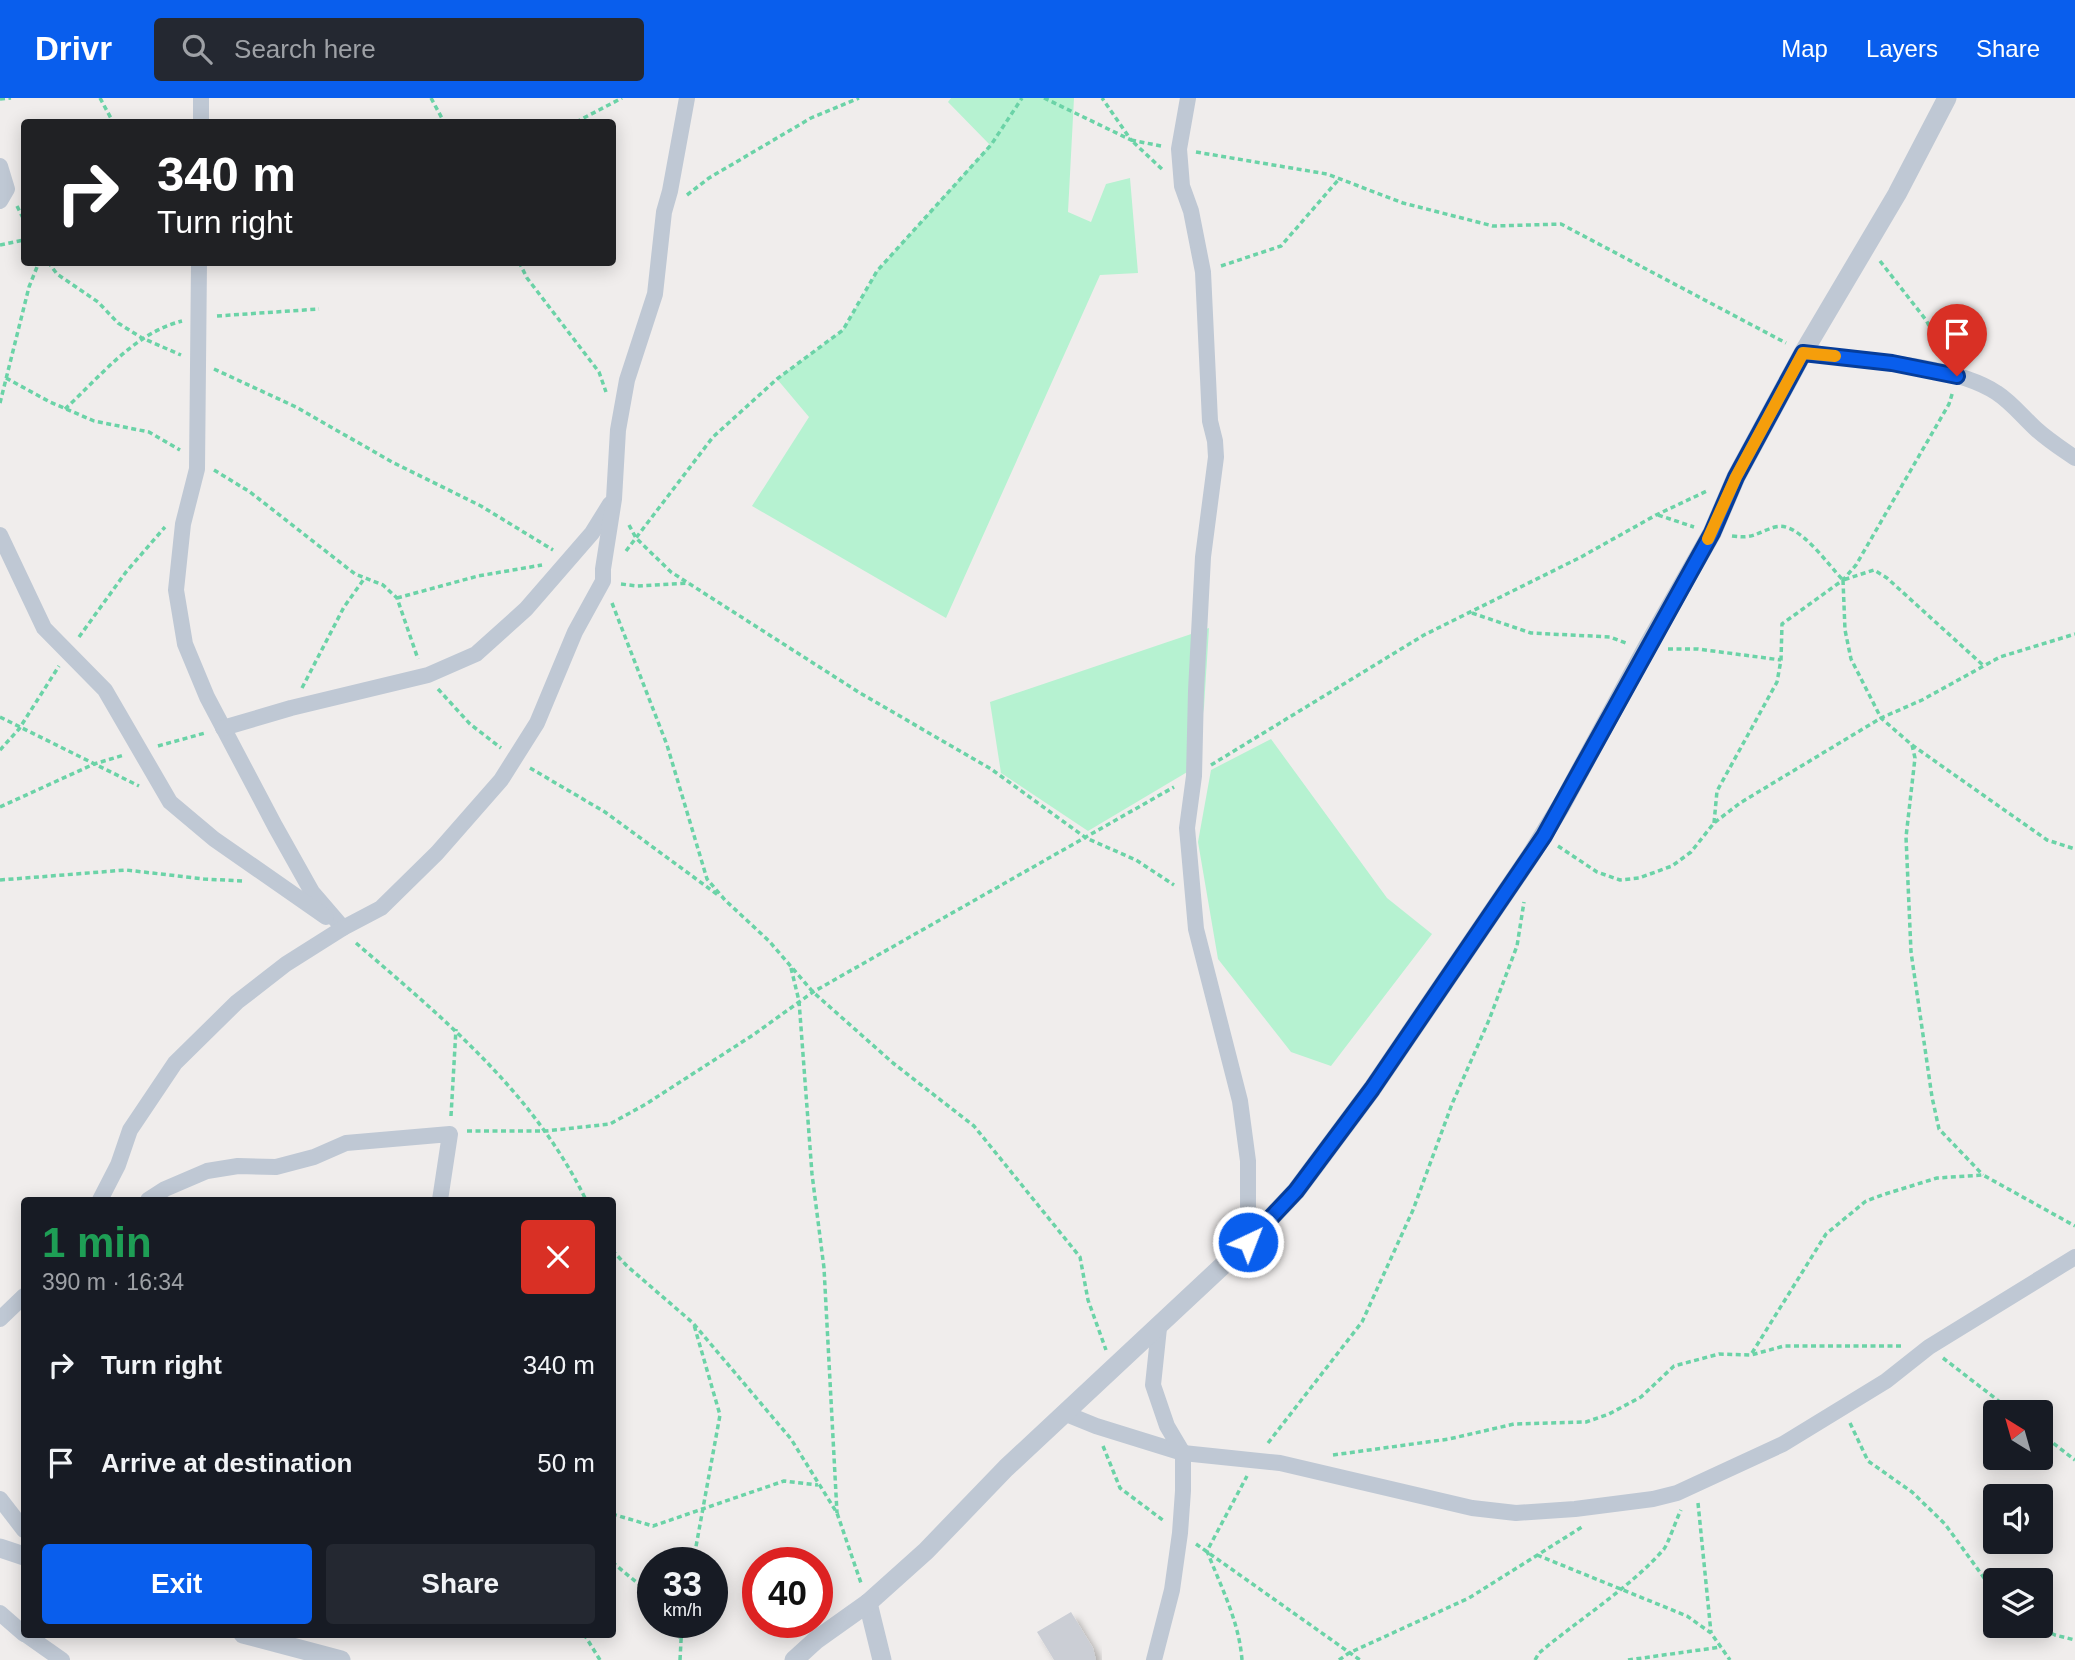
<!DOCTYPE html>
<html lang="en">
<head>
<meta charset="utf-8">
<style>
	:root { --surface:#171b24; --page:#242831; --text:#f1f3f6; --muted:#9ea1a6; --accent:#095eed }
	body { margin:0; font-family:Helvetica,sans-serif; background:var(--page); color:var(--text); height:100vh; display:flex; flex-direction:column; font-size:26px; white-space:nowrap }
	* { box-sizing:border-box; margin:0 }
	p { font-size:23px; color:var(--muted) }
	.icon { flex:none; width:38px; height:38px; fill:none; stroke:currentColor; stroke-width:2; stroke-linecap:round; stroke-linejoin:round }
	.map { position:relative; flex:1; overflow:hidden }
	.details { position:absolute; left:21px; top:1099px; width:595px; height:441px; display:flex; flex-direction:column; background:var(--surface); border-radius:7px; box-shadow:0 4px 18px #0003 }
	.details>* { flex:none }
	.guide { position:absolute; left:21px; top:21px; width:595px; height:147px; border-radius:7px; box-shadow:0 4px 18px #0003; background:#202124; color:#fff; overflow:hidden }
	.needle { width:46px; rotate:323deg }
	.fabs { position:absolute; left:1983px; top:1302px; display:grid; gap:14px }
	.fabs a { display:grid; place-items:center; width:70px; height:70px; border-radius:7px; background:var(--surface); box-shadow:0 4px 18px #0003; font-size:35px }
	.speed { position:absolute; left:637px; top:1449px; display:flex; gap:14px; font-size:35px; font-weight:700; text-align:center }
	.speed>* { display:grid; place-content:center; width:91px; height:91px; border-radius:50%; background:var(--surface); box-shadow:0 4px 18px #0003; line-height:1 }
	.speed small { font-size:18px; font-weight:400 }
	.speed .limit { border:10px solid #d22; background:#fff; color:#111 }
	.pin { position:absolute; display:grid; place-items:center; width:60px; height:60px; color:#fff; margin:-72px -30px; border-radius:50% 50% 50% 0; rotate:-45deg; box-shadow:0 0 7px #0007 }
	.pin .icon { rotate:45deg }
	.me { position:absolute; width:77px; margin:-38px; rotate:43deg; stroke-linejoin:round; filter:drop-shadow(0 0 5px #0008) }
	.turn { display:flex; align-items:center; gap:24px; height:147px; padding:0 21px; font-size:32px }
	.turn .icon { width:91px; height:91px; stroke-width:2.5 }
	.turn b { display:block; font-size:49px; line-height:60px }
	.round { display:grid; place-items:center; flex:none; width:74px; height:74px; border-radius:7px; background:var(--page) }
	.headline { display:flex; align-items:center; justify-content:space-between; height:119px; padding:0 21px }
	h1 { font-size:42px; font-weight:700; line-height:52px; color:#1e9e55 }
	.action { display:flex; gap:14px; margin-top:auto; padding:14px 21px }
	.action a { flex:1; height:80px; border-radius:7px; background:var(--accent); color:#fff; font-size:28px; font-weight:700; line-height:80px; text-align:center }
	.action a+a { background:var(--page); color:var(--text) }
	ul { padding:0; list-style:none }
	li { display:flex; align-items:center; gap:21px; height:98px; padding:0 21px }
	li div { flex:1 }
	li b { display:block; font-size:26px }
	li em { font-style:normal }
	header { display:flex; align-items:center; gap:42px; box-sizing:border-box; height:98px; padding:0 35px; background:var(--accent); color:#fff }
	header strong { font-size:33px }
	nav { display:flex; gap:38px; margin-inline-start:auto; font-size:24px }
	.search { width:490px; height:63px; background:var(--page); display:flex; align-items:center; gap:18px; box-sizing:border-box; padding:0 24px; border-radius:7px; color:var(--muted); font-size:26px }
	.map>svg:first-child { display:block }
	.green { fill:#b6f2d1 }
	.building { fill:#cbced5; filter:url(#shadow) }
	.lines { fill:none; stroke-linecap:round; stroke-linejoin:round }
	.path { stroke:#6bd3a7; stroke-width:3.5; stroke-dasharray:5 3.5; stroke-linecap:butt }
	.minor { stroke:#bfc8d4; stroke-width:16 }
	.tertiary { stroke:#bfc8d4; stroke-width:19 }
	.route-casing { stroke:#063d9a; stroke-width:18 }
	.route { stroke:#095eed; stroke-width:12 }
	.slow { stroke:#f59e0b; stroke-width:12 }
</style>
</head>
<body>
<header>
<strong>Drivr</strong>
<div class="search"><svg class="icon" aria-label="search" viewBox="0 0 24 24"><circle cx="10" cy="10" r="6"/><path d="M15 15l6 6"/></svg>Search here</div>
<nav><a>Map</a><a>Layers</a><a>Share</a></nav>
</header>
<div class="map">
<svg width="2075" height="1562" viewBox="0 0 2075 1562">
	<defs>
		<filter id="shadow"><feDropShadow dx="6" dy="6" stdDeviation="3.5" flood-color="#0004"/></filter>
	</defs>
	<rect width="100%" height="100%" fill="#f0edec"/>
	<!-- green -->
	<g class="green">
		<path d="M 951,0 L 1074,0 L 1068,114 L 1091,124 L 1106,86 L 1130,80 L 1138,175 L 1100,177 L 946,520 L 752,408 L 809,319 L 777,281 L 843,232 L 877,173 L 990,47 L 948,4 Z"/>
		<path d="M 1209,530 L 1204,609 L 1194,670 L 1088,733 L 1001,675 L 990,604 Z"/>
		<path d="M 1271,641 L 1387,800 L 1432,836 L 1331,968 L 1291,954 L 1218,861 L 1198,744 L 1211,672 Z"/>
	</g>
	<!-- building -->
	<path class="building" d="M 1071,1514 L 1093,1550 L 1096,1562 L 1054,1562 L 1037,1534 Z"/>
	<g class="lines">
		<!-- path -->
		<g class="path">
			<path d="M 100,0 L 113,24"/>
			<path d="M 431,0 L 444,24"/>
			<path d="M 1044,0 L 1131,42 L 1102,0"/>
			<path d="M 0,1 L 11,0"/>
			<path d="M 576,24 L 622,0"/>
			<path d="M 1161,48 L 1131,42 L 1164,73"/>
			<path d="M 1196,54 L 1327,76 L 1403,105 L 1493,128 L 1561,126 L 1786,245"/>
			<path d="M 687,97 L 709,80 L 811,20 L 859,0"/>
			<path d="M 17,108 L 24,122"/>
			<path d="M 0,147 L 24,142"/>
			<path d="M 1880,163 L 1926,222 L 1945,257"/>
			<path d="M 48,164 L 57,176 L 98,204 L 118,225 L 142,240 L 181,257"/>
			<path d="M 519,164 L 527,180 L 599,274 L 606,294"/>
			<path d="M 1221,168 L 1281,148 L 1339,81"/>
			<path d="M 217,218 L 319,211"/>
			<path d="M 214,271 L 296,309 L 392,364 L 481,408 L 553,452"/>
			<path d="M 6,280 L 50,304 L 94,323 L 149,334 L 180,352"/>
			<path d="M 0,305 L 29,189 L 39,164"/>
			<path d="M 65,311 C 100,279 134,235 182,223"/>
			<path d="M 214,372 L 250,394 L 355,476 L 383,487 L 397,500 L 418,561"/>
			<path d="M 1658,417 L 1694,429"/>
			<path d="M 629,427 L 636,440 L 671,474 L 860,595 L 991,671 L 1086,740 L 1136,762 L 1174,787"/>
			<path d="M 1732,438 C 1755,441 1755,435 1775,429 C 1798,422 1828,467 1843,482 L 1874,472 L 1887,480 L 1985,569"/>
			<path d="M 626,453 L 713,339 L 777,281 L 843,232 L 877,173 L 991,47 L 1022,0"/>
			<path d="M 1843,482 L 1845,532 L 1851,561 L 1881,620 L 1912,647 L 1915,660 L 1906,739 L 1911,854 L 1932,999 L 1939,1031 L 1983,1077"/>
			<path d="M 621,486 L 637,488 L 689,485"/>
			<path d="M 397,500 L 478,478 L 542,467"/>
			<path d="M 612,505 L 667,647 L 707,781 L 725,802 L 769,843 L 813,894 L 893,965 L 974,1028 L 1080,1159 L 1088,1202 L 1106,1252"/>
			<path d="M 1472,515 L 1531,535 L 1610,539 L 1626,545"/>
			<path d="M 79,539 L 126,474 L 165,429"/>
			<path d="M 1668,551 L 1698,551 L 1781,562"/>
			<path d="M 302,590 L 344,509 L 364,481"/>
			<path d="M 438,591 L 470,626 L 501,650"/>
			<path d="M 0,619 L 139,688"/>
			<path d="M 1912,647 L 2047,742 L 2075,751"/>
			<path d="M 158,648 L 205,635"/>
			<path d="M 0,652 L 19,631 L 59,568"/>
			<path d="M 1211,667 L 1424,537 L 1581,459 L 1656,417 L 1709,392"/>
			<path d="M 530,670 L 605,714 L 718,797"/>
			<path d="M 0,709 L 94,666 L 124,657"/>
			<path d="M 1714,725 L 1717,693 L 1777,584 L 1781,562 L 1782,526 L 1843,482 L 1856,467 L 1949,306 L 1953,293"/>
			<path d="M 1558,748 L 1597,774 L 1620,782 L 1639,780 L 1672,768 L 1691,754 L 1714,725 L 1740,705 L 1881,620 L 1922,602 L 2000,559 L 2075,536"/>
			<path d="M 0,782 L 126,772 L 204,781 L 242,783"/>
			<path d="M 356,845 C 444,921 534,995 586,1102"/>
			<path d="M 791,870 L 799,903 L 812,1076 L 824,1170 L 837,1415"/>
			<path d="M 451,1018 L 456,931"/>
			<path d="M 467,1033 L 546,1033 L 610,1026 L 646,1006 L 753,937 L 813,894 L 1174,689"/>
			<path d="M 612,1152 L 627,1168 L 693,1225 L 791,1341 L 837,1415 L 861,1485"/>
			<path d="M 1752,1255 L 1826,1136 L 1866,1103 L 1882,1097 L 1937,1080 L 1983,1077 L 2075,1128"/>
			<path d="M 1943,1260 L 2013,1314"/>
			<path d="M 1850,1325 L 1868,1363 L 1912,1394 L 1945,1426 L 1995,1495"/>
			<path d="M 2040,1335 L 2075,1362"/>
			<path d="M 1268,1345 L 1362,1224 L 1413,1112 L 1452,1006 L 1489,922 L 1517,848 L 1524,804"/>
			<path d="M 1103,1348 L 1120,1390 L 1164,1423"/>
			<path d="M 1333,1357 L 1449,1341 L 1514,1326 L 1586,1324 L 1609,1316 L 1641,1299 L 1674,1268 L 1719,1256 L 1751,1257 L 1784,1248 L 1901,1248"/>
			<path d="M 1698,1405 L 1711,1535"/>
			<path d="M 612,1416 L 653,1428 L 784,1383 L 818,1387"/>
			<path d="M 1196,1446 L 1360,1562"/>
			<path d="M 1537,1457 L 1687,1518 L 1711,1535 L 1730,1562"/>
			<path d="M 612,1464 L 653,1498"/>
			<path d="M 693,1465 L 720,1317 L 694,1227"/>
			<path d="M 673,1524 L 680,1540"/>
			<path d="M 2036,1528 L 2055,1537 L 2075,1542"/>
			<path d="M 584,1536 L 600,1562"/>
			<path d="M 680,1562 L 682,1524"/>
			<path d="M 1242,1562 C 1239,1523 1221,1489 1207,1453 L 1247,1378"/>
			<path d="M 1339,1562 L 1349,1555 L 1469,1500 L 1582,1429"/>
			<path d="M 1535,1562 L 1539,1555 C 1578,1522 1631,1489 1664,1451 C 1668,1446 1676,1422 1681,1412"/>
			<path d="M 1628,1562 L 1721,1549"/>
		</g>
		<!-- minor -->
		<g class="minor">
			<path d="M 1188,0 L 1179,51 L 1182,88 L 1191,113 L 1203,174 L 1210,323 L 1215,343 L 1216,359 L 1203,459 L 1196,593 L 1194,678 L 1187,730 L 1196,831 L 1240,1003 L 1248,1063 L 1248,1144"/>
			<path d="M 201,24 L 201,0"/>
			<path d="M 0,68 L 7,91 L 0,103"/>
			<path d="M 199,164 L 197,371 L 183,426 L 176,492 L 185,546 L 207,599 L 275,728 L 312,794 L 343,830"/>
			<path d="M 1803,255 C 1855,261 1955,266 1997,295 C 2011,304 2023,319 2036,331 C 2048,342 2062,351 2075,360"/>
			<path d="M 0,437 L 44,530 L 105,592 L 170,704 L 214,741 L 326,819"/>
			<path d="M 223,630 L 291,610 L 428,577 L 476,556 L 526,511 L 592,435 L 610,406"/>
			<path d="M 100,1102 L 118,1067 L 130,1032 L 175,965 L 237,904 L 286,866 L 343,830 L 381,810 L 437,755 L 501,682 L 537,625 L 575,534 L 603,483 L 603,471 L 614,401 L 618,332 L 627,282 L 655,196 L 664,114 L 670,93 L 687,0"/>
			<path d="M 148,1102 L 165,1091 L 207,1073 L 238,1068 L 276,1069 L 314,1059 L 346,1045 L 450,1036 L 440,1102"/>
			<path d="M 0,1221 L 24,1198"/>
			<path d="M 1064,1315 L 1096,1328 L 1183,1355 L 1280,1365 L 1472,1410 L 1516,1415 L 1575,1411 L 1653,1401 L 1677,1395 L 1783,1346 L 1886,1283 L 1929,1249 L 2075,1159"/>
			<path d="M 0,1401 L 24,1432"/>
			<path d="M 0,1515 L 24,1536"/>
			<path d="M 25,1536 L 62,1562"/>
			<path d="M 1154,1562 L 1172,1492 L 1180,1435 L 1183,1393 L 1183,1355 L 1167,1328 L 1153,1287 L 1159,1230"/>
		</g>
		<!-- tertiary -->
		<g class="tertiary">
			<path d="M 0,1450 L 24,1458"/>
			<path d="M 868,1505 L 882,1562"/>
			<path d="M 243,1536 L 341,1562"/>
			<path d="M 794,1562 L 816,1542 L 868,1505 L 926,1453 L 1006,1370 L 1248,1144 L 1296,1093 L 1372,991 L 1531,757 L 1561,708 L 1646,551 L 1712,435 L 1736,379 L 1803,255 L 1897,96 L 1947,0"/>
		</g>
	</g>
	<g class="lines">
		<!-- route casing -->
		<g class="route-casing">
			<path id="route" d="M 1248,1144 L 1296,1093 L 1372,991 L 1544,738 L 1712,435 L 1736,379 L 1803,255 L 1892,265 L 1957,278"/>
		</g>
		<!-- route -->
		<use href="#route" class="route"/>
		<!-- slow -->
		<path class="slow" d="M 1708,441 L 1736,379 L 1803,255 L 1835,258"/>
	</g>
</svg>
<div class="fabs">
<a><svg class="needle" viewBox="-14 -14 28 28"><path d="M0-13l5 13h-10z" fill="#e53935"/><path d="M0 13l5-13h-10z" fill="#9ea1a6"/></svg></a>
<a><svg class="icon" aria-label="sound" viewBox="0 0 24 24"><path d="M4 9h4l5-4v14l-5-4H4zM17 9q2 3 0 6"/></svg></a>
<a><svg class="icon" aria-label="layers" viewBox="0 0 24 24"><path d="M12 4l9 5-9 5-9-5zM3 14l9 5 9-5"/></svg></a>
</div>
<div class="speed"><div>33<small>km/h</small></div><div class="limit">40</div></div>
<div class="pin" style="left:1957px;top:278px;background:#d93025"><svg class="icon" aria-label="arrive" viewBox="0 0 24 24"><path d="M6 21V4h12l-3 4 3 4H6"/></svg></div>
<svg class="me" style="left:1248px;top:1144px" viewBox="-20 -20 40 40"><circle r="17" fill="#095eed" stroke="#fff" stroke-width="3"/><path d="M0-11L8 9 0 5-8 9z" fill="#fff"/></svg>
<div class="guide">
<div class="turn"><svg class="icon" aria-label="right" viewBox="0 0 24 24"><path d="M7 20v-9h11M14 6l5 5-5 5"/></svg><div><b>340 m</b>Turn right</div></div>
</div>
<section class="details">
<div class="headline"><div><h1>1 min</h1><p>390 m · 16:34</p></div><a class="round" style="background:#d93025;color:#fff"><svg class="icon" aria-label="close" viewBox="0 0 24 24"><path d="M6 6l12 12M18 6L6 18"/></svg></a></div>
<ul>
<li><svg class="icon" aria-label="right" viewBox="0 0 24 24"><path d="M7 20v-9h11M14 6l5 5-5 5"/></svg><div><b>Turn right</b></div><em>340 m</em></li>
<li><svg class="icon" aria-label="arrive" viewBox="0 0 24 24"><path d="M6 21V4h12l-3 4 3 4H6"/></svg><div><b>Arrive at destination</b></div><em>50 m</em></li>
</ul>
<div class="action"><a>Exit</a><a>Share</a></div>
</section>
</div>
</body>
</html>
